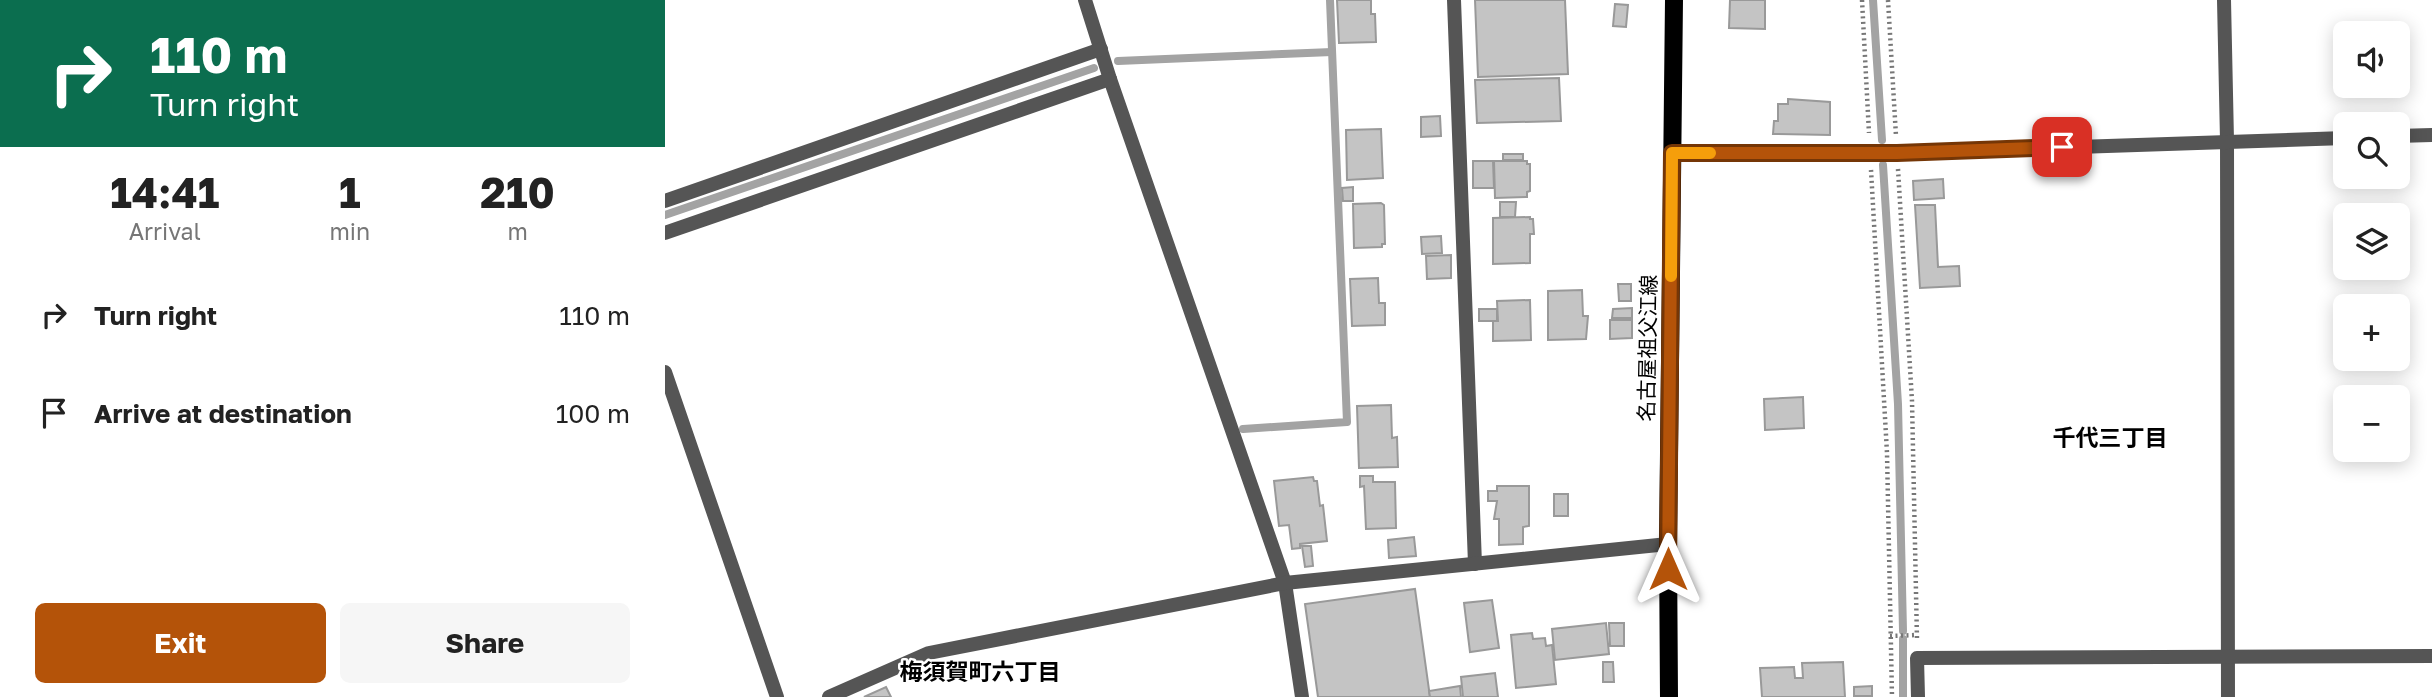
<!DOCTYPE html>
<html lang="en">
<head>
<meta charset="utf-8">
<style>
	:root { --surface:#fff; --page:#f6f6f6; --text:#222; --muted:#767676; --accent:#b45309 }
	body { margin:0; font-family:"Golos Text","Noto Sans JP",sans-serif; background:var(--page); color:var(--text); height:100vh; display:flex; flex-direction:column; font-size:26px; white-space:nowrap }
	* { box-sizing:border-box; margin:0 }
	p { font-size:23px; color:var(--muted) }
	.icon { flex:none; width:38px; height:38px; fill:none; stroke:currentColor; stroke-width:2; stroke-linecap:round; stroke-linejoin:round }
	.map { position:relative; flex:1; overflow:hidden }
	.panel { display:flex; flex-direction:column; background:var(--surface); width:665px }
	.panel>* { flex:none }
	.banner { background:#0b6e4f; color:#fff; overflow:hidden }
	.buttons { position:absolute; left:1668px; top:21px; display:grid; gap:14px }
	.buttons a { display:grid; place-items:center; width:77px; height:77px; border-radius:10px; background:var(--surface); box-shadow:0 4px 18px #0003; font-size:35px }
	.pin { position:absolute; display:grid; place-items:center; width:60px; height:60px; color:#fff; margin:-30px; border-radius:14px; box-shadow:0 4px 10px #0006 }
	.me { position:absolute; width:77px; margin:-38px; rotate:0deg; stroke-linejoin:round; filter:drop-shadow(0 0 5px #0008) }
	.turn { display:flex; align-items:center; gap:24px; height:147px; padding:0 35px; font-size:32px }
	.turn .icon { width:91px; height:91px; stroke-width:2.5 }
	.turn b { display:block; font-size:49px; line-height:60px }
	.eta { display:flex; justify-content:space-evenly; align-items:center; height:119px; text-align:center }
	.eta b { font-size:42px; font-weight:700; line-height:49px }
	.button { display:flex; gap:14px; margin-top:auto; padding:14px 35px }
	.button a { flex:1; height:80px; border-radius:10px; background:var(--accent); color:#fff; font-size:28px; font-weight:700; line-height:80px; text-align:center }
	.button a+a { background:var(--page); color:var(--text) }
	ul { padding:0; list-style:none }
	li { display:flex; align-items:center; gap:21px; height:98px; padding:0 35px }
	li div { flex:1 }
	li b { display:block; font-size:26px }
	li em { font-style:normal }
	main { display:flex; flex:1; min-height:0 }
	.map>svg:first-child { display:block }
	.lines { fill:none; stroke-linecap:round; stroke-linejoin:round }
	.stream { stroke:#a3a3a3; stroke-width:8 }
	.building { fill:#c4c4c4; stroke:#999; stroke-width:2 }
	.path { stroke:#777; stroke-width:4.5; stroke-dasharray:2 3.5; stroke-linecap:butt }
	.minor { stroke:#555; stroke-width:14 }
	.primary { stroke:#000; stroke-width:18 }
	.route-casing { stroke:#753606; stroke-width:18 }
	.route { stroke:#b45309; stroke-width:12 }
	.slow { stroke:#f59e0b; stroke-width:12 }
	.labels { text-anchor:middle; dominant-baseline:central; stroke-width:5; stroke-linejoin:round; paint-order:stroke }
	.street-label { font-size:21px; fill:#000; stroke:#fff }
	.neighbourhood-label { font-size:23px; font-weight:bold; fill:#000; stroke:#fff }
</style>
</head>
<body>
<main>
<section class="panel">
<div class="banner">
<div class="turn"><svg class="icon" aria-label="right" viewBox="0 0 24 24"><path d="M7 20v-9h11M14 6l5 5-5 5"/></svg><div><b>110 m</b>Turn right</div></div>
</div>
<div class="eta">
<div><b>14:41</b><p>Arrival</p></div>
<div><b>1</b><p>min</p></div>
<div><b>210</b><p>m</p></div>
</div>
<ul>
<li><svg class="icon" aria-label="right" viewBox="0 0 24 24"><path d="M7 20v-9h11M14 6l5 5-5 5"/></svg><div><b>Turn right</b></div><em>110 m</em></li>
<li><svg class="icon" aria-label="arrive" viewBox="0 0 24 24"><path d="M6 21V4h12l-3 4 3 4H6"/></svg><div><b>Arrive at destination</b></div><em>100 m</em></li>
</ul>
<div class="button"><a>Exit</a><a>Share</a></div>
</section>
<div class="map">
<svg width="1767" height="697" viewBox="0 0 1767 697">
	<rect width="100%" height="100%" fill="#fff"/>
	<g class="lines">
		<!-- stream -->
		<g class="stream">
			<path d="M 1208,0 L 1217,140"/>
			<path d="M 453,61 L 667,52"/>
			<path d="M 1218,165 L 1233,404 L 1238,631"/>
			<path d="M 0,215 L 429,68"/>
			<path d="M 578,429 L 682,422 L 665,0"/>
			<path d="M 1238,639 L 1238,697"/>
		</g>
	</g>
	<!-- building -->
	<g class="building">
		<path d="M 672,0 L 706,0 L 706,14 L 710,14 L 711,42 L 674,43 Z"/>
		<path d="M 810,0 L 900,0 L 903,74 L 813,77 Z"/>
		<path d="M 1065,0 L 1100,0 L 1100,29 L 1064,28 Z"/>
		<path d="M 950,4 L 963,5 L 961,27 L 948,26 Z"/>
		<path d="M 894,78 L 896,121 L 812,123 L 810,80 Z"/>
		<path d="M 1123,99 L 1165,102 L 1165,135 L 1108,134 L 1109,121 L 1113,121 L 1113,104 L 1123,104 Z"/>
		<path d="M 775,116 L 776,136 L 756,137 L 756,117 Z"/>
		<path d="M 716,129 L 718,178 L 682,180 L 681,130 Z"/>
		<rect x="838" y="154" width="20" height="6"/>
		<path d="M 808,161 L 828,161 L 829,188 L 808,188 Z"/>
		<path d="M 829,161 L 862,161 L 862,164 L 865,164 L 865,191 L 862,192 L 862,197 L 830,198 Z"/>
		<path d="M 1278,179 L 1279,198 L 1249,200 L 1248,181 Z"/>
		<path d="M 688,187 L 688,201 L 678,201 L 677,188 Z"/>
		<path d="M 835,202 L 851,202 L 850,217 L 835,217 Z"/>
		<path d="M 716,203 L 719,205 L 720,244 L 717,244 L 717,247 L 689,248 L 688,204 Z"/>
		<path d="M 1250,205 L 1270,205 L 1273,267 L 1294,266 L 1295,286 L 1255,288 Z"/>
		<path d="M 865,217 L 865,219 L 868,219 L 869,234 L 865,234 L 865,263 L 828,264 L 828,218 Z"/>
		<path d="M 776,236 L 777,253 L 757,254 L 756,237 Z"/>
		<path d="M 786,255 L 786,278 L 762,279 L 761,256 Z"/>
		<path d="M 713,278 L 714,303 L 720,303 L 720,325 L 687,326 L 685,279 Z"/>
		<path d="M 953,284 L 966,284 L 966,301 L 954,301 Z"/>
		<path d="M 917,290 L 918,316 L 923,316 L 921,339 L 883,340 L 883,291 Z"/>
		<path d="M 865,300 L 866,340 L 828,341 L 828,321 L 833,321 L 832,301 Z"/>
		<path d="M 967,308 L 967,318 L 947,318 L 948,309 Z"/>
		<rect x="814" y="309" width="18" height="12"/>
		<path d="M 945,320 L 967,320 L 967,338 L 945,339 Z"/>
		<path d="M 1138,397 L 1139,428 L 1100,430 L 1099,399 Z"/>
		<path d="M 726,405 L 727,438 L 732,437 L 733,467 L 694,468 L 692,406 Z"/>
		<path d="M 695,476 L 708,476 L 708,482 L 730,482 L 731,528 L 701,529 L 699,486 L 695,487 Z"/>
		<path d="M 648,477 L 649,481 L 652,481 L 655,506 L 658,505 L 662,541 L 635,544 L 635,548 L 627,549 L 624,525 L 614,526 L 609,481 Z"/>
		<path d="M 832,486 L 864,486 L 864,526 L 858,527 L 858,544 L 834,545 L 834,519 L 829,519 L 832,501 L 823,501 L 823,491 L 832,491 Z"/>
		<rect x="889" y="494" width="14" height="22"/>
		<path d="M 749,537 L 751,556 L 724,558 L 723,540 Z"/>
		<path d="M 637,546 L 646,546 L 648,566 L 640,567 Z"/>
		<path d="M 750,589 L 765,697 L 653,697 L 640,604 Z"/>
		<path d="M 827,600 L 834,648 L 805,652 L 799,603 Z"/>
		<path d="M 941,623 L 944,654 L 890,660 L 887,629 Z"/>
		<path d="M 944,623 L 959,623 L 959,646 L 945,646 Z"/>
		<path d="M 867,633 L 868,639 L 880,638 L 881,646 L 887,645 L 891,684 L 851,688 L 846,635 Z"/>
		<path d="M 938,662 L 948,662 L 949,682 L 938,682 Z"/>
		<path d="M 1178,662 L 1180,697 L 1097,697 L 1095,668 L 1129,667 L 1130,678 L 1138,678 L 1137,663 Z"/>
		<path d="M 830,673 L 833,697 L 798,697 L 796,677 Z"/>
		<path d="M 795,686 L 796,697 L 765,697 L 764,691 Z"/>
		<path d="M 1207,686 L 1207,696 L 1189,696 L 1189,687 Z"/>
		<path d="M 221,687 L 226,697 L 199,697 Z"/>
	</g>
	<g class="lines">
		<!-- path -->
		<g class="path">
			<path d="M 1197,0 L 1204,133"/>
			<path d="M 1223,0 L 1231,136"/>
			<path d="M 1233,169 L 1247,401 L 1252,640"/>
			<path d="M 1206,170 L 1222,453 L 1227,697"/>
			<path d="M 1225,636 L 1252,635"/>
		</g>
		<!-- minor -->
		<g class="minor">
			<path d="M 420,0 L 445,79 L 620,583 L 637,697"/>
			<path d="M 789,0 L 810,564"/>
			<path d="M 1559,0 L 1562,140 L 1563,697"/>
			<path d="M 1732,136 L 1767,135"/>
			<path d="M 1007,153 L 1232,153 L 1680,138"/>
			<path d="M 0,201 L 436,49"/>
			<path d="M 0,233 L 445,79"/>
			<path d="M 0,372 L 112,697"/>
			<path d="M 164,697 L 264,653 L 620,583 L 1003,544"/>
			<path d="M 1253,697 L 1252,658 L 1767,656"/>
		</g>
		<!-- primary -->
		<path class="primary" d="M 1004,697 L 1003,544 L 1009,0"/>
	</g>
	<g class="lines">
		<!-- route casing -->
		<g class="route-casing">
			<path id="route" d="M 1003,569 L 1007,153 L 1232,153 L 1397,147"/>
		</g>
		<!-- route -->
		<use href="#route" class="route"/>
		<!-- slow -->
		<path class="slow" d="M 1006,276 L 1007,153 L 1045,153"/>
	</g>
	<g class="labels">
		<!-- street labels -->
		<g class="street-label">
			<text transform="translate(982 348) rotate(-89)">名古屋祖父江線</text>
		</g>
		<!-- neighbourhood labels -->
		<g class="neighbourhood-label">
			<text x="1445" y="437">千代三丁目</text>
			<text x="315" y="671">梅須賀町六丁目</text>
		</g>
	</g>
</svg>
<div class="buttons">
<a><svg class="icon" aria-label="sound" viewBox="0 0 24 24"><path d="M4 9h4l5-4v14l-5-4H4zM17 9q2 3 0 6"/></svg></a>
<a><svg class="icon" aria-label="search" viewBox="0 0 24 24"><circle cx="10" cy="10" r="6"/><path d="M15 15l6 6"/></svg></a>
<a><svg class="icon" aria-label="layers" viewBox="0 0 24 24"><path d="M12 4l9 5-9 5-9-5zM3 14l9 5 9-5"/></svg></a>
<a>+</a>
<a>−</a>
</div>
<div class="pin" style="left:1397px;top:147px;background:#d93025"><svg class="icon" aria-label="arrive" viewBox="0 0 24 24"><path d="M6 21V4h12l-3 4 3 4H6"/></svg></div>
<svg class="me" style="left:1003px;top:569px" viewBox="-20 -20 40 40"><path d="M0-17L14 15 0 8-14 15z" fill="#b45309" stroke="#fff" stroke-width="4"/></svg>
</div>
</main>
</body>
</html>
